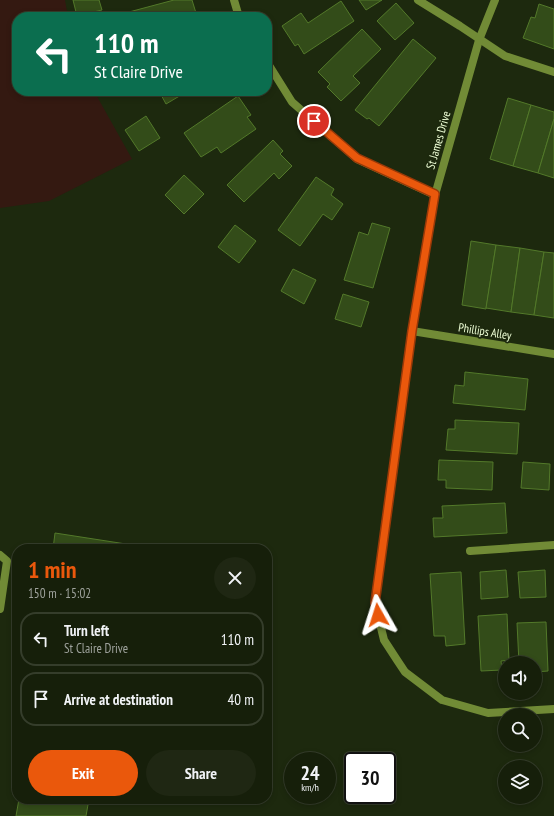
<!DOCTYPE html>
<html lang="en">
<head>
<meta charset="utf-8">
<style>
	:root { --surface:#161f0a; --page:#1f2713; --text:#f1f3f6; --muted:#9ea29c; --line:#353d2b; --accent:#ea580c }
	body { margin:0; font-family:"PT Sans Narrow",sans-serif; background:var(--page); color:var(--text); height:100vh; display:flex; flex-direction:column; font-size:15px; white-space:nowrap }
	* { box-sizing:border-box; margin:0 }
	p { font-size:13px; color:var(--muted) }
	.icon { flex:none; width:22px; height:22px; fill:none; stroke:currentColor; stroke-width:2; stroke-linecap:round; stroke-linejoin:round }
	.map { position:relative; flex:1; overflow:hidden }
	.drawer { position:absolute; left:12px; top:544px; width:260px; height:260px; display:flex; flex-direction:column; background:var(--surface); border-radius:16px; box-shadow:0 2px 6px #0003,0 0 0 1px var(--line) }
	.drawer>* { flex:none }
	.guide { position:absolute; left:12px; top:12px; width:260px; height:84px; border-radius:16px; box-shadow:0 2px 6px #0003,0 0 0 1px var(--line); background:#0b6e4f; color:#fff; overflow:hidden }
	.controls { position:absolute; left:498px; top:656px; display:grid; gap:8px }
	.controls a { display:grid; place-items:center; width:44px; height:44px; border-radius:50%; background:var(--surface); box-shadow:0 2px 6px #0003,0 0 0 1px var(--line); font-size:20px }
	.speed { position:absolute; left:284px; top:752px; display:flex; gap:8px; font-size:20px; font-weight:700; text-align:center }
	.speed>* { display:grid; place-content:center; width:52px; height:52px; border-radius:50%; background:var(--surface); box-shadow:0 2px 6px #0003,0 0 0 1px var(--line); line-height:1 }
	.speed small { font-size:10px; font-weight:400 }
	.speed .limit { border:2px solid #111; border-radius:6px; background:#fff; color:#111 }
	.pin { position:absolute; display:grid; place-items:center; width:34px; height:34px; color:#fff; margin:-17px; border:2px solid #fff; border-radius:50%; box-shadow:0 1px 4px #0007 }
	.me { position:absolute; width:44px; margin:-22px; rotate:354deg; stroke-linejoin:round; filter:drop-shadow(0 0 3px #0008) }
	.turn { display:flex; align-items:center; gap:14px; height:84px; padding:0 16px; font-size:18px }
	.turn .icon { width:52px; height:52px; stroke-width:2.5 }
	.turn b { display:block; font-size:28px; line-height:34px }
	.round { display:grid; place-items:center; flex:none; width:42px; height:42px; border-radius:21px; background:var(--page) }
	.head { display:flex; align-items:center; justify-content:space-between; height:68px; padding:0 16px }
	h1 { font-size:24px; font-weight:700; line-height:30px; color:var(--accent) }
	.primary-button { display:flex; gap:8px; margin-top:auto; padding:8px 16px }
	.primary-button a { flex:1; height:46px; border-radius:24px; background:var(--accent); color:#fff; font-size:16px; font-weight:700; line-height:46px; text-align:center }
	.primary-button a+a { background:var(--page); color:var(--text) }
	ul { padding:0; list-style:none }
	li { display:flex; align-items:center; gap:12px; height:54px; margin:0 8px 6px; padding:0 8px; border:2px solid var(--line); border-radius:16px }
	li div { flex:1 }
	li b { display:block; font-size:15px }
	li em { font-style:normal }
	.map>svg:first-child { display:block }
	.green { fill:#341911 }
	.building { fill:#334c19; stroke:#53792a }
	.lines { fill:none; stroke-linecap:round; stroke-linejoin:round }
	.lane { stroke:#718b36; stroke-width:8 }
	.street { stroke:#718b36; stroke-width:8 }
	.route-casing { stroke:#983908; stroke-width:10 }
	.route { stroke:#ea580c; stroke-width:7 }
	.labels { text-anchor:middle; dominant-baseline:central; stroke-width:3.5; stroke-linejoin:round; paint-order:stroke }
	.street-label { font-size:12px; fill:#efffd7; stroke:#1d290e }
</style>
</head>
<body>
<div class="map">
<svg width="554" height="816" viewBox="0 0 554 816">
	<rect width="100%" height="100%" fill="#1d290e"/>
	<!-- green -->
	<path class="green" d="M 0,0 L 65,0 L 68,17 L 17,17 L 17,91 L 94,91 L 132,159 L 49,201 L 0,208 Z"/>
	<!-- building -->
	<g class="building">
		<path d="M 73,0 L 99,0 L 102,10 L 77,16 Z"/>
		<path d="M 174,0 L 192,0 L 196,13 L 192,15 L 192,17 L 130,17 L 129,12 Z"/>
		<path d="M 359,0 L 382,0 L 366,10 Z"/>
		<path d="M 341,1 L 354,21 L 304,54 L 298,44 L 295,46 L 282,26 L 301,13 L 308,23 Z"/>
		<path d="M 396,3 L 414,23 L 395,40 L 377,21 Z"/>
		<path d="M 539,4 L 554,9 L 554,49 L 523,38 L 531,17 L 535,18 Z"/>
		<path d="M 362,29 L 381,49 L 353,76 L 360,83 L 341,101 L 327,87 L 330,84 L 318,72 Z"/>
		<path d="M 413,39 L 436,58 L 379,126 L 369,118 L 367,119 L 355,110 Z"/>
		<path d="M 159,91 L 188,91 L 166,104 Z"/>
		<path d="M 238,96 L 251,115 L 247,117 L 256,129 L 221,153 L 217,147 L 201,157 L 184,133 Z"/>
		<path d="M 508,98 L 531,105 L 513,166 L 490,159 Z"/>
		<path d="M 531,105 L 554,112 L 554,119 L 538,173 L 513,166 Z"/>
		<path d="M 146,116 L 160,138 L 139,151 L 125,130 Z"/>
		<path d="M 554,119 L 554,178 L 538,173 Z"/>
		<path d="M 273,140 L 283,151 L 280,154 L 292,166 L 279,179 L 274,173 L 244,202 L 227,185 Z"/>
		<path d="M 184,175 L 204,194 L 184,214 L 165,195 Z"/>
		<path d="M 316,177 L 334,189 L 331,195 L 343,204 L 332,220 L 323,214 L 300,246 L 278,230 Z"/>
		<path d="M 372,223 L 390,228 L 373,288 L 344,280 L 359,232 L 368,235 Z"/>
		<path d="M 235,225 L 256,241 L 239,263 L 218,247 Z"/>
		<path d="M 471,241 L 496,245 L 486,309 L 462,305 Z"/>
		<path d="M 496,245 L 520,248 L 511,312 L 486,308 Z"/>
		<path d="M 520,248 L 544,252 L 534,315 L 511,312 Z"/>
		<path d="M 544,252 L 554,253 L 554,318 L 534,315 Z"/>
		<path d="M 293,269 L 316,280 L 304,304 L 281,291 Z"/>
		<path d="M 343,294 L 369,302 L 361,327 L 335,319 Z"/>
		<path d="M 465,372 L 528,379 L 525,410 L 453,403 L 455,385 L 464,386 Z"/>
		<path d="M 455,420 L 519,423 L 517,454 L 446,450 L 448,429 L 455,429 Z"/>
		<path d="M 439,460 L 493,462 L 492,490 L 446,488 L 446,480 L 438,480 Z"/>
		<path d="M 523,462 L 550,464 L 549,490 L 521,488 Z"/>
		<path d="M 505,503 L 507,533 L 434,537 L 433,518 L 443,518 L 442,506 Z"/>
		<path d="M 55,533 L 126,544 L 125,549 L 53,549 Z"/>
		<path d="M 506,570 L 508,597 L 481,599 L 480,572 Z"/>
		<path d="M 545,570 L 546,597 L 520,598 L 518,572 Z"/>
		<path d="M 461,572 L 465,644 L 446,646 L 445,636 L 434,636 L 430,574 Z"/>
		<path d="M 507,614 L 509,660 L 501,661 L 502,670 L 481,671 L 478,616 Z"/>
		<path d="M 546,622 L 548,671 L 535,672 L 535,663 L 519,663 L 517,623 Z"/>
		<path d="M 19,799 L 89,799 L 86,816 L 16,816 Z"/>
	</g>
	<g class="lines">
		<!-- lane -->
		<g class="lane">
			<path d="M 418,0 L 460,26 L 505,56 L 554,72"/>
			<path d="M 412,331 L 554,354"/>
			<path d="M 470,551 L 554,545"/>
		</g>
		<!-- street -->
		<g class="street">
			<path d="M 234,0 L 239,17"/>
			<path d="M 495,0 L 479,40 L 435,195 L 412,331 L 375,603 L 384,640 L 397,660 L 405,672 L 442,700 L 488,713 L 554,709"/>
			<path d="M 267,62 L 292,102 L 357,159 L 435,195"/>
			<path d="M 0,555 L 7,561 L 0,609"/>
		</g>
	</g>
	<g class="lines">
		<!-- route casing -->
		<g class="route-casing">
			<path id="route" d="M 314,121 L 357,158 L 435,194 L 412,331 L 375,603 L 378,615"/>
		</g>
		<!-- route -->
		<use href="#route" class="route"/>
	</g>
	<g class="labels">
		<!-- street labels -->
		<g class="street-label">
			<text transform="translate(438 140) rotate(-74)">St James Drive</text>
			<text transform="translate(485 331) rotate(9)">Phillips Alley</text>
		</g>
	</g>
</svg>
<div class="controls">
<a><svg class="icon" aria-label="sound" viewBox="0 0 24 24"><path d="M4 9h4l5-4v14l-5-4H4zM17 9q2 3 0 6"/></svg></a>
<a><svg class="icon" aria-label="search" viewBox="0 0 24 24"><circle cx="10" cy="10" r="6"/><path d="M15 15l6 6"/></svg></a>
<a><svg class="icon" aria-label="layers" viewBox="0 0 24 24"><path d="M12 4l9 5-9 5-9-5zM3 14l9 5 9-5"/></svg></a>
</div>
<div class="speed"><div>24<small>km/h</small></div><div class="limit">30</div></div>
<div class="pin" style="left:314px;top:121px;background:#d93025"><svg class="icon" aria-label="arrive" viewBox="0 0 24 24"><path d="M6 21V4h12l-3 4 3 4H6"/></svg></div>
<svg class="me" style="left:378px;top:615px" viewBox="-20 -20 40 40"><path d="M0-17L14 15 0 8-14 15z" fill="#ea580c" stroke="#fff" stroke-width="4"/></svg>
<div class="guide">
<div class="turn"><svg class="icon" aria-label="left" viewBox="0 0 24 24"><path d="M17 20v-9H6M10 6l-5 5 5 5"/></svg><div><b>110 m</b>St Claire Drive</div></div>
</div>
<section class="drawer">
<div class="head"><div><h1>1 min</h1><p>150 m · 15:02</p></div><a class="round"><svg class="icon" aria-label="close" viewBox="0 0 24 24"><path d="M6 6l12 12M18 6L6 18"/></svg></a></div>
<ul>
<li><svg class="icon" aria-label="left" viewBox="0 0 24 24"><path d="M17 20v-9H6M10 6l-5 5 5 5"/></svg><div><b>Turn left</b><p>St Claire Drive</p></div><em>110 m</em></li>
<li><svg class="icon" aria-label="arrive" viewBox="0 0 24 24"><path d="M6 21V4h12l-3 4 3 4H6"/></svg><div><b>Arrive at destination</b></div><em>40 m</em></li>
</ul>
<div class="primary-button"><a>Exit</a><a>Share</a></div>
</section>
</div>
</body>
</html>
